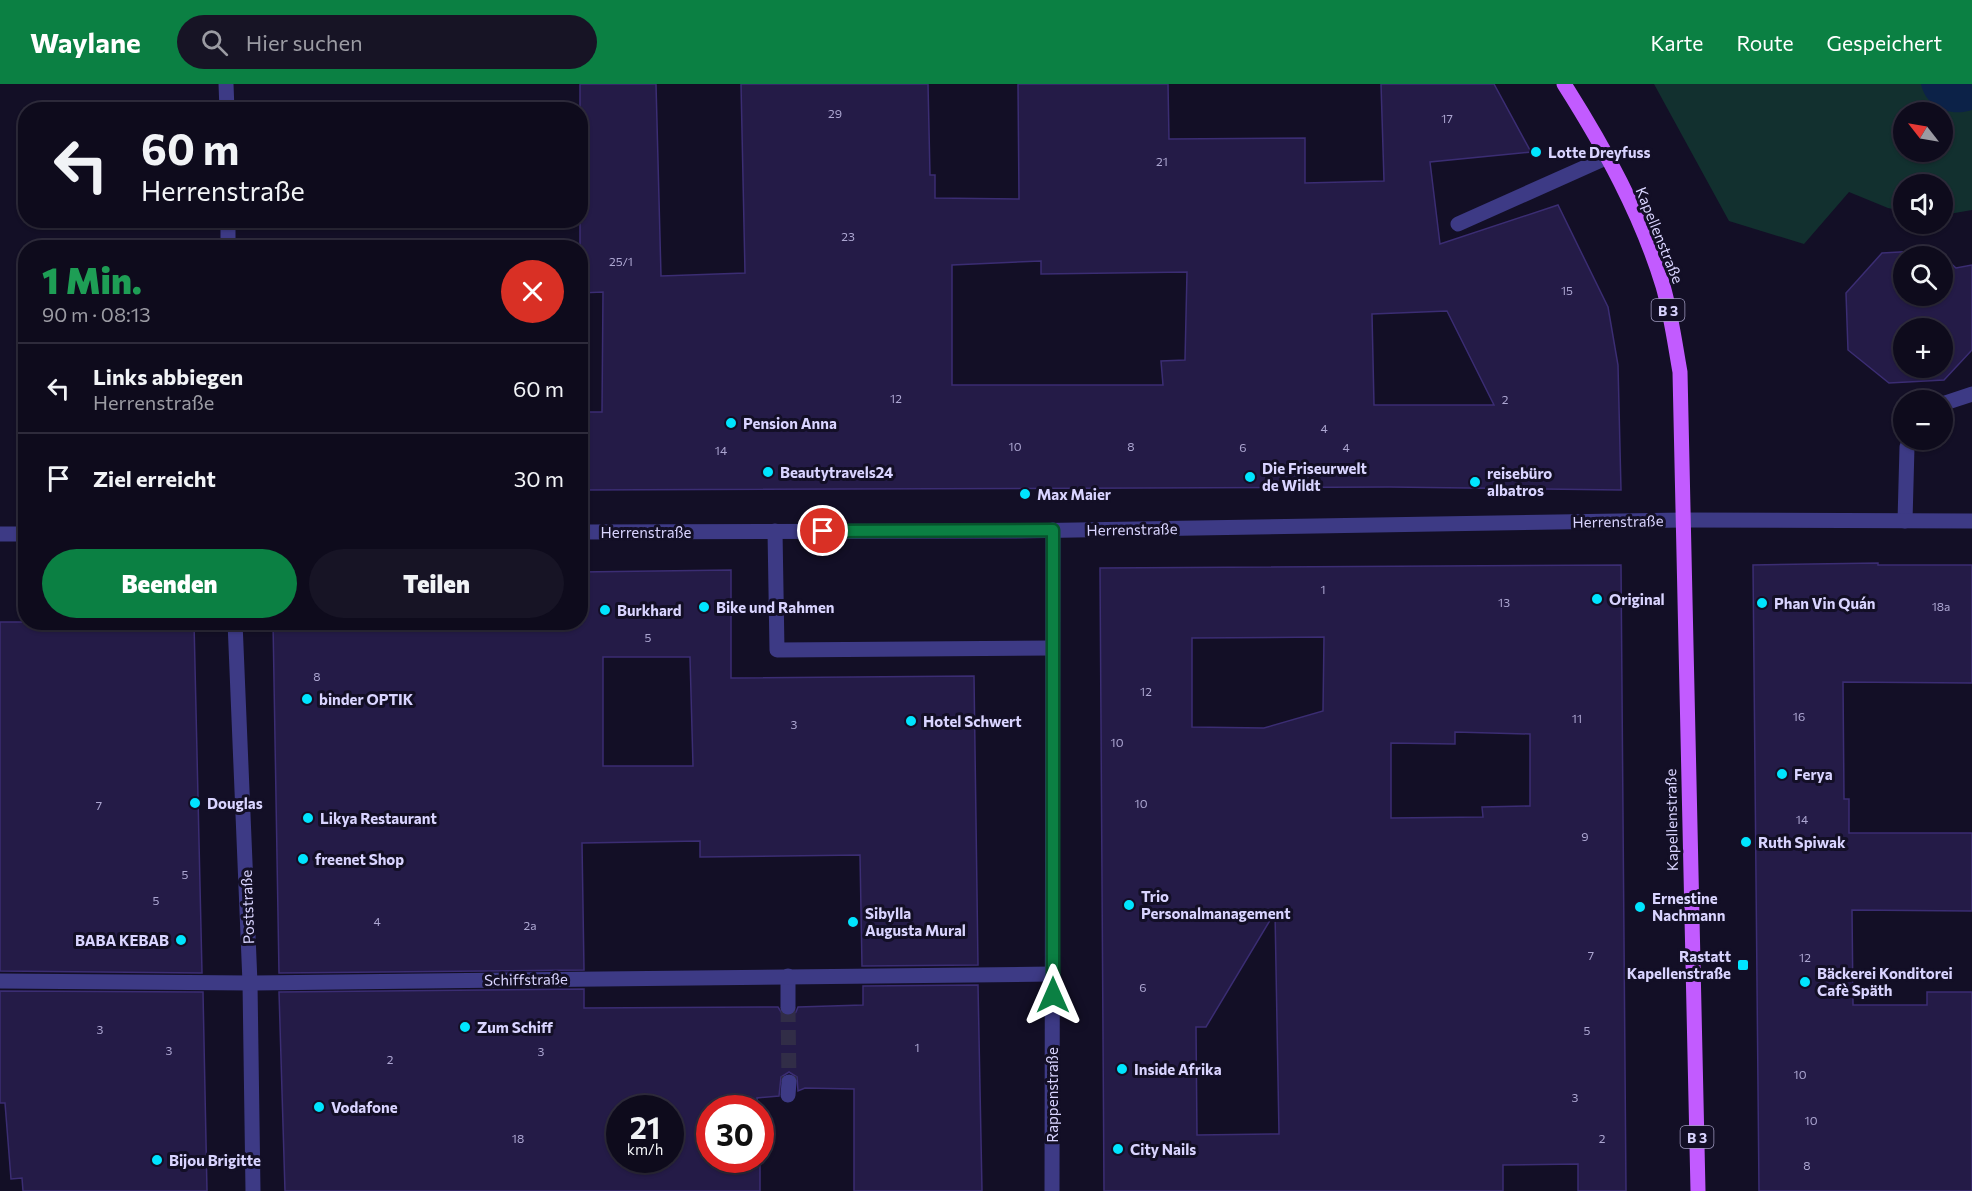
<!DOCTYPE html>
<html lang="de">
<head>
<meta charset="utf-8">
<style>
	:root { --surface:#0e0b1c; --page:#171425; --text:#f1f3f6; --muted:#9b9ba3; --line:#2e2b3b; --accent:#0b8043 }
	body { margin:0; font-family:Commissioner,sans-serif; background:var(--page); color:var(--text); height:100vh; display:flex; flex-direction:column; font-size:22px; white-space:nowrap }
	* { box-sizing:border-box; margin:0 }
	p { font-size:20px; color:var(--muted) }
	.icon { flex:none; width:33px; height:33px; fill:none; stroke:currentColor; stroke-width:2; stroke-linecap:round; stroke-linejoin:round }
	.map { position:relative; flex:1; overflow:hidden }
	.details { position:absolute; left:18px; top:156px; width:570px; height:390px; display:flex; flex-direction:column; background:var(--surface); border-radius:24px; box-shadow:0 2px 4px #0004,0 0 0 2px var(--line) }
	.details>* { flex:none }
	.guide { position:absolute; left:18px; top:18px; width:570px; height:126px; border-radius:24px; box-shadow:0 2px 4px #0004,0 0 0 2px var(--line); background:#0e0b1c; color:var(--text); overflow:hidden }
	.needle { width:39px; rotate:301deg }
	.buttons { position:absolute; left:1893px; top:18px; display:grid; gap:12px }
	.buttons a { display:grid; place-items:center; width:60px; height:60px; border-radius:50%; background:var(--surface); box-shadow:0 2px 4px #0004,0 0 0 2px var(--line); font-size:30px }
	.speed { position:absolute; left:606px; top:1011px; display:flex; gap:12px; font-size:30px; font-weight:700; text-align:center }
	.speed>* { display:grid; place-content:center; width:78px; height:78px; border-radius:50%; background:var(--surface); box-shadow:0 2px 4px #0004,0 0 0 2px var(--line); line-height:1 }
	.speed small { font-size:15px; font-weight:400 }
	.speed .limit { border:9px solid #d22; background:#fff; color:#111 }
	.pin { position:absolute; display:grid; place-items:center; width:51px; height:51px; color:#fff; margin:-26px; border:3px solid #fff; border-radius:50%; box-shadow:0 2px 6px #0007 }
	.me { position:absolute; width:66px; margin:-33px; rotate:0deg; stroke-linejoin:round; filter:drop-shadow(0 0 4px #0008) }
	.turn { display:flex; align-items:center; gap:21px; height:126px; padding:0 24px; font-size:27px }
	.turn .icon { width:78px; height:78px; stroke-width:2.5 }
	.turn b { display:block; font-size:42px; line-height:51px }
	.round { display:grid; place-items:center; flex:none; width:63px; height:63px; border-radius:32px; background:var(--page) }
	.headline { display:flex; align-items:center; justify-content:space-between; height:102px; padding:0 24px }
	h1 { font-size:36px; font-weight:800; line-height:45px; color:#1e9e55 }
	.button { display:flex; gap:12px; margin-top:auto; padding:12px 24px }
	.button a { flex:1; height:69px; border-radius:36px; background:var(--accent); color:#fff; font-size:24px; font-weight:800; line-height:69px; text-align:center }
	.button a+a { background:var(--page); color:var(--text) }
	ul { padding:0; list-style:none }
	li { display:flex; align-items:center; gap:18px; height:90px; padding:0 24px; border-top:2px solid var(--line) }
	li div { flex:1 }
	li b { display:block; font-size:22px }
	li em { font-style:normal }
	header { display:flex; align-items:center; gap:36px; box-sizing:border-box; height:84px; padding:0 30px; background:var(--accent); color:#fff }
	header strong { font-size:28px }
	nav { display:flex; gap:33px; margin-inline-start:auto; font-size:21px }
	.search { width:420px; height:54px; background:var(--page); display:flex; align-items:center; gap:15px; box-sizing:border-box; padding:0 21px; border-radius:33px; color:var(--muted); font-size:22px }
	.map>svg:first-child { display:block }
	.green { fill:#12302f; fill-rule:evenodd }
	.water { fill:#0c2248 }
	.building { fill:#241b47; stroke:#3b2d73; stroke-width:1.5; fill-rule:evenodd }
	.lines { fill:none; stroke-linecap:round; stroke-linejoin:round }
	.minor-tunnel { stroke:#312d47; stroke-width:15; stroke-dasharray:15 8; stroke-linecap:butt }
	.minor { stroke:#3d3a85; stroke-width:15 }
	.major { stroke:#c25bff; stroke-width:15 }
	.route-casing { stroke:#07532c; stroke-width:15 }
	.route { stroke:#0b8043; stroke-width:10 }
	.poi-dot { fill:#00e5ff; stroke:#130f26; stroke-width:2 }
	.labels { text-anchor:middle; dominant-baseline:central; stroke-width:6; stroke-linejoin:round; paint-order:stroke }
	.number-label { font-size:12px; fill:#aca6d1 }
	.shield { fill:#130f26; stroke:#9e99be; stroke-width:1.5 }
	.shield-label { font-size:14px; font-weight:bold; fill:#d9d4ff }
	.poi-label { font-size:15px; font-weight:bold; fill:#d9d4ff; stroke:#130f26; text-anchor:start }
	.street-label { font-size:15px; fill:#d9d4ff; stroke:#130f26 }
</style>
</head>
<body>
<header>
<strong>Waylane</strong>
<div class="search"><svg class="icon" aria-label="search" viewBox="0 0 24 24"><circle cx="10" cy="10" r="6"/><path d="M15 15l6 6"/></svg>Hier suchen</div>
<nav><a>Karte</a><a>Route</a><a>Gespeichert</a></nav>
</header>
<div class="map">
<svg width="1972" height="1107" viewBox="0 0 1972 1107">
	<rect width="100%" height="100%" fill="#130f26"/>
	<!-- green -->
	<path class="green" d="M 1654,0 L 1972,0 L 1972,126 L 1943,131 L 1942,100 L 1904,100 L 1903,127 L 1888,124 L 1849,108 L 1804,160 L 1729,137 ZM 1904,28 L 1942,28 L 1942,68 L 1904,68 Z"/>
	<!-- water -->
	<path class="water" d="M 1921,0 L 1972,0 L 1972,26 C 1950,33 1926,24 1921,0 Z"/>
	<!-- building -->
	<g class="building">
		<path d="M 580,0 L 656,0 L 661,192 L 745,189 L 741,0 L 928,0 L 930,91 L 935,91 L 935,114 L 1019,115 L 1018,0 L 1168,0 L 1169,55 L 1305,54 L 1305,99 L 1384,97 L 1381,0 L 1494,0 L 1531,68 L 1430,78 L 1440,160 L 1558,121 L 1608,223 L 1618,281 L 1621,406 L 1390,403 L 580,406 L 580,328 L 602,328 L 603,208 L 580,209 ZM 1041,177 L 1041,190 L 1187,188 L 1185,276 L 1161,277 L 1163,301 L 952,301 L 952,181 ZM 1447,227 L 1494,321 L 1374,321 L 1372,230 Z"/>
		<path d="M 1936,166 L 1956,184 L 1972,181 L 1972,266 L 1944,296 L 1889,299 L 1848,266 L 1846,209 L 1882,169 ZM 1904,172 L 1942,172 L 1942,212 L 1904,212 ZM 1904,244 L 1942,244 L 1942,284 L 1904,284 Z"/>
		<path d="M 1878,479 L 1878,481 L 1972,481 L 1972,599 L 1843,598 L 1844,715 L 1849,715 L 1849,749 L 1972,749 L 1972,827 L 1852,826 L 1853,921 L 1927,921 L 1927,908 L 1972,908 L 1972,1107 L 1759,1107 L 1753,481 Z"/>
		<path d="M 1621,481 L 1626,1107 L 1578,1107 L 1578,1080 L 1503,1081 L 1503,1107 L 1104,1107 L 1100,484 ZM 1324,553 L 1323,627 L 1264,644 L 1192,643 L 1192,554 ZM 1455,648 L 1530,650 L 1530,722 L 1482,723 L 1483,733 L 1391,734 L 1391,659 L 1455,660 ZM 1275,828 L 1279,1050 L 1197,1051 L 1196,943 L 1206,943 Z"/>
		<path d="M 731,486 L 731,594 L 974,592 L 978,881 L 862,882 L 860,771 L 700,773 L 700,757 L 582,759 L 584,886 L 279,889 L 273,538 L 580,538 L 580,488 ZM 603,573 L 690,573 L 693,682 L 603,682 Z"/>
		<path d="M 0,538 L 194,538 L 202,889 L 0,887 Z"/>
		<path d="M 978,901 L 982,1107 L 854,1107 L 854,1005 L 805,1004 L 798,1007 L 797,993 L 789,988 L 781,993 L 779,1012 L 757,1014 L 758,1024 L 710,1024 L 710,1076 L 760,1076 L 760,1107 L 285,1107 L 279,908 L 584,905 L 584,924 L 778,923 L 783,931 L 789,933 L 796,928 L 798,923 L 863,921 L 863,902 ZM 620,1024 L 670,1024 L 670,1076 L 620,1076 Z"/>
		<path d="M 0,907 L 203,908 L 207,1107 L 23,1107 L 22,1094 L 11,1095 L 5,1019 L 0,1019 Z"/>
	</g>
	<g class="lines">
		<!-- minor-tunnel -->
		<path class="minor-tunnel" d="M 788,923 L 789,998"/>
		<!-- minor -->
		<g class="minor">
			<path d="M 226,0 L 227,26"/>
			<path d="M 228,136 L 228,164"/>
			<path d="M 1458,140 L 1608,73"/>
			<path d="M 1942,320 L 1972,310"/>
			<path d="M 1905,437 L 1907,363 L 1910,356"/>
			<path d="M 775,447 L 777,566 L 1052,564"/>
			<path d="M 580,448 L 1014,447 L 1683,436 L 1972,437"/>
			<path d="M 0,450 L 26,450"/>
			<path d="M 235,538 L 250,899 L 253,1107"/>
			<path d="M 788,892 L 788,923"/>
			<path d="M 0,897 L 250,899 L 1052,890"/>
			<path d="M 788,1011 L 789,998"/>
			<path d="M 1052,1107 L 1053,446"/>
		</g>
		<!-- major -->
		<path class="major" d="M 1564,0 C 1604,63 1641,130 1663,202 C 1671,230 1675,260 1680,288 L 1698,1107"/>
	</g>
	<g class="lines">
		<!-- route casing -->
		<g class="route-casing">
			<path id="route" d="M 823,447 L 1053,446 L 1053,911"/>
		</g>
		<!-- route -->
		<use href="#route" class="route"/>
	</g>
	<!-- markers -->
	<g class="poi-dot">
		<circle cx="1536" cy="68" r="6"/>
		<circle cx="731" cy="339" r="6"/>
		<circle cx="768" cy="388" r="6"/>
		<circle cx="1250" cy="393" r="6"/>
		<circle cx="1475" cy="398" r="6"/>
		<circle cx="1025" cy="410" r="6"/>
		<circle cx="1597" cy="515" r="6"/>
		<circle cx="1762" cy="519" r="6"/>
		<circle cx="704" cy="523" r="6"/>
		<circle cx="605" cy="526" r="6"/>
		<circle cx="307" cy="615" r="6"/>
		<circle cx="911" cy="637" r="6"/>
		<circle cx="1782" cy="690" r="6"/>
		<circle cx="195" cy="719" r="6"/>
		<circle cx="308" cy="734" r="6"/>
		<circle cx="1746" cy="758" r="6"/>
		<circle cx="303" cy="775" r="6"/>
		<circle cx="1129" cy="821" r="6"/>
		<circle cx="1640" cy="823" r="6"/>
		<circle cx="853" cy="838" r="6"/>
		<circle cx="181" cy="856" r="6"/>
		<rect x="1737" y="875" width="12" height="12" rx="3"/>
		<circle cx="1805" cy="898" r="6"/>
		<circle cx="465" cy="943" r="6"/>
		<circle cx="1122" cy="985" r="6"/>
		<circle cx="319" cy="1023" r="6"/>
		<circle cx="1118" cy="1065" r="6"/>
		<circle cx="157" cy="1076" r="6"/>
	</g>
	<g class="labels">
		<!-- number labels -->
		<g class="number-label">
			<text x="835" y="29">29</text>
			<text x="1447" y="34">17</text>
			<text x="1162" y="77">21</text>
			<text x="848" y="152">23</text>
			<text x="621" y="177">25/1</text>
			<text x="1567" y="206">15</text>
			<text x="896" y="314">12</text>
			<text x="1505" y="315">2</text>
			<text x="1324" y="344">4</text>
			<text x="1015" y="362">10</text>
			<text x="1131" y="362">8</text>
			<text x="1243" y="363">6</text>
			<text x="1346" y="363">4</text>
			<text x="721" y="366">14</text>
			<text x="1323" y="505">1</text>
			<text x="1504" y="518">13</text>
			<text x="1941" y="522">18a</text>
			<text x="648" y="553">5</text>
			<text x="317" y="592">8</text>
			<text x="1146" y="607">12</text>
			<text x="1799" y="632">16</text>
			<text x="1577" y="634">11</text>
			<text x="794" y="640">3</text>
			<text x="1117" y="658">10</text>
			<text x="1141" y="719">10</text>
			<text x="99" y="721">7</text>
			<text x="1802" y="735">14</text>
			<text x="1585" y="752">9</text>
			<text x="185" y="790">5</text>
			<text x="156" y="816">5</text>
			<text x="377" y="837">4</text>
			<text x="530" y="841">2a</text>
			<text x="1591" y="871">7</text>
			<text x="1805" y="873">12</text>
			<text x="1143" y="903">6</text>
			<text x="100" y="945">3</text>
			<text x="1587" y="946">5</text>
			<text x="917" y="963">1</text>
			<text x="169" y="966">3</text>
			<text x="541" y="967">3</text>
			<text x="390" y="975">2</text>
			<text x="1800" y="990">10</text>
			<text x="1575" y="1013">3</text>
			<text x="1811" y="1036">10</text>
			<text x="518" y="1054">18</text>
			<text x="1602" y="1054">2</text>
			<text x="1807" y="1081">8</text>
		</g>
		<!-- shield labels -->
		<g class="shield">
			<rect x="1651.5" y="215" width="33" height="22" rx="4.5"/>
			<rect x="1680.5" y="1042" width="33" height="22" rx="4.5"/>
		</g>
		<g class="shield-label">
			<text x="1668" y="226">B 3</text>
			<text x="1697" y="1053">B 3</text>
		</g>
		<!-- poi labels -->
		<g class="poi-label">
			<text x="1548" y="68">Lotte Dreyfuss</text>
			<text x="743" y="339">Pension Anna</text>
			<text x="1262" y="384">Die Friseurwelt<tspan x="1262" dy="17">de Wildt</tspan></text>
			<text x="780" y="388">Beautytravels24</text>
			<text x="1487" y="389">reisebüro<tspan x="1487" dy="17">albatros</tspan></text>
			<text x="1037" y="410">Max Maier</text>
			<text x="1609" y="515">Original</text>
			<text x="1774" y="519">Phan Vin Quán</text>
			<text x="716" y="523">Bike und Rahmen</text>
			<text x="617" y="526">Burkhard</text>
			<text x="319" y="615">binder OPTIK</text>
			<text x="923" y="637">Hotel Schwert</text>
			<text x="1794" y="690">Ferya</text>
			<text x="207" y="719">Douglas</text>
			<text x="320" y="734">Likya Restaurant</text>
			<text x="1758" y="758">Ruth Spiwak</text>
			<text x="315" y="775">freenet Shop</text>
			<text x="1141" y="812">Trio<tspan x="1141" dy="17">Personalmanagement</tspan></text>
			<text x="1652" y="814">Ernestine<tspan x="1652" dy="17">Nachmann</tspan></text>
			<text x="865" y="829">Sibylla<tspan x="865" dy="17">Augusta Mural</tspan></text>
			<text x="169" y="856" text-anchor="end">BABA KEBAB</text>
			<text x="1731" y="872" text-anchor="end">Rastatt<tspan x="1731" dy="17">Kapellenstraße</tspan></text>
			<text x="1817" y="889">Bäckerei Konditorei<tspan x="1817" dy="17">Cafè Späth</tspan></text>
			<text x="477" y="943">Zum Schiff</text>
			<text x="1134" y="985">Inside Afrika</text>
			<text x="331" y="1023">Vodafone</text>
			<text x="1130" y="1065">City Nails</text>
			<text x="169" y="1076">Bijou Brigitte</text>
		</g>
		<!-- street labels -->
		<g class="street-label">
			<text transform="translate(1660 151) rotate(68)">Kapellenstraße</text>
			<text transform="translate(1618 437) rotate(-1)">Herrenstraße</text>
			<text transform="translate(1132 445) rotate(-1)">Herrenstraße</text>
			<text x="646" y="448">Herrenstraße</text>
			<text transform="translate(1671 736) rotate(-91)">Kapellenstraße</text>
			<text transform="translate(247 823) rotate(-92)">Poststraße</text>
			<text transform="translate(526 895) rotate(-1)">Schiffstraße</text>
			<text transform="translate(1052 1011) rotate(-90)">Rappenstraße</text>
		</g>
	</g>
</svg>
<div class="buttons">
<a><svg class="needle" viewBox="-14 -14 28 28"><path d="M0-13l5 13h-10z" fill="#e53935"/><path d="M0 13l5-13h-10z" fill="#9b9ba3"/></svg></a>
<a><svg class="icon" aria-label="sound" viewBox="0 0 24 24"><path d="M4 9h4l5-4v14l-5-4H4zM17 9q2 3 0 6"/></svg></a>
<a><svg class="icon" aria-label="search" viewBox="0 0 24 24"><circle cx="10" cy="10" r="6"/><path d="M15 15l6 6"/></svg></a>
<a>+</a>
<a>−</a>
</div>
<div class="speed"><div>21<small>km/h</small></div><div class="limit">30</div></div>
<div class="pin" style="left:823px;top:447px;background:#d93025"><svg class="icon" aria-label="arrive" viewBox="0 0 24 24"><path d="M6 21V4h12l-3 4 3 4H6"/></svg></div>
<svg class="me" style="left:1053px;top:911px" viewBox="-20 -20 40 40"><path d="M0-17L14 15 0 8-14 15z" fill="#0b8043" stroke="#fff" stroke-width="4"/></svg>
<div class="guide">
<div class="turn"><svg class="icon" aria-label="left" viewBox="0 0 24 24"><path d="M17 20v-9H6M10 6l-5 5 5 5"/></svg><div><b>60 m</b>Herrenstraße</div></div>
</div>
<section class="details">
<div class="headline"><div><h1>1 Min.</h1><p>90 m · 08:13</p></div><a class="round" style="background:#d93025;color:#fff"><svg class="icon" aria-label="close" viewBox="0 0 24 24"><path d="M6 6l12 12M18 6L6 18"/></svg></a></div>
<ul>
<li><svg class="icon" aria-label="left" viewBox="0 0 24 24"><path d="M17 20v-9H6M10 6l-5 5 5 5"/></svg><div><b>Links abbiegen</b><p>Herrenstraße</p></div><em>60 m</em></li>
<li><svg class="icon" aria-label="arrive" viewBox="0 0 24 24"><path d="M6 21V4h12l-3 4 3 4H6"/></svg><div><b>Ziel erreicht</b></div><em>30 m</em></li>
</ul>
<div class="button"><a>Beenden</a><a>Teilen</a></div>
</section>
</div>
</body>
</html>
